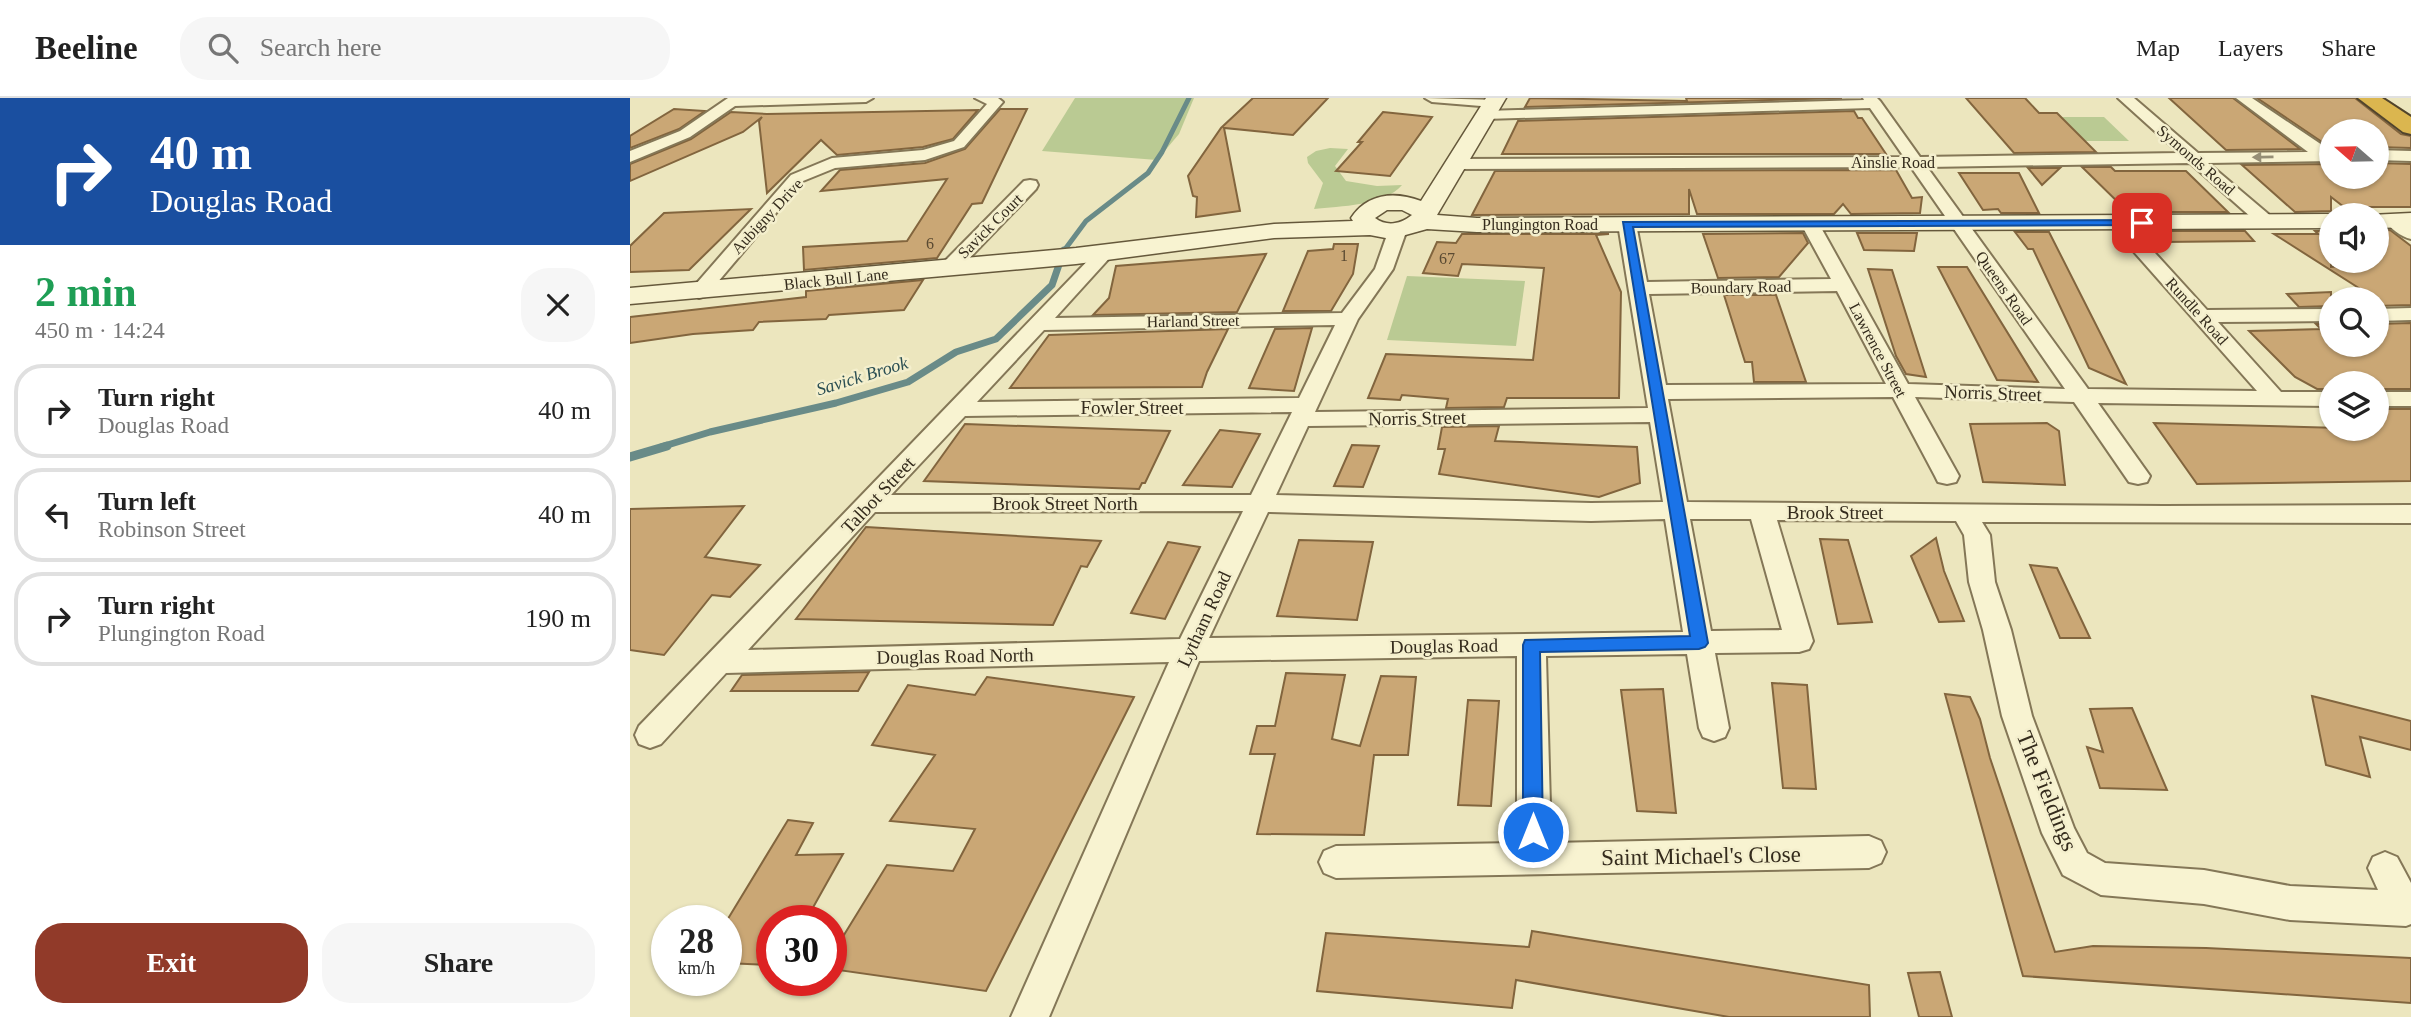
<!DOCTYPE html>
<html lang="en">
<head>
<meta charset="utf-8">
<style>
	:root { --surface:#fff; --page:#f6f6f6; --text:#222; --muted:#767676; --line:#e0e0e0; --accent:#913a29 }
	body { margin:0; font-family:"Times New Roman",serif; background:var(--page); color:var(--text); height:100vh; display:flex; flex-direction:column; font-size:26px; white-space:nowrap }
	* { box-sizing:border-box; margin:0 }
	p { font-size:23px; color:var(--muted) }
	.icon { flex:none; width:38px; height:38px; fill:none; stroke:currentColor; stroke-width:2; stroke-linecap:round; stroke-linejoin:round }
	.map { position:relative; flex:1; overflow:hidden }
	.drawer { display:flex; flex-direction:column; background:var(--surface); width:630px }
	.drawer>* { flex:none }
	.top-card { background:#1a4fa0; color:#fff; overflow:hidden }
	.needle { width:46px; rotate:290deg }
	.buttons { position:absolute; left:1689px; top:21px; display:grid; gap:14px }
	.buttons a { display:grid; place-items:center; width:70px; height:70px; border-radius:50%; background:var(--surface); box-shadow:0 2px 5px #0004; font-size:35px }
	.speed { position:absolute; left:21px; top:807px; display:flex; gap:14px; font-size:35px; font-weight:700; text-align:center }
	.speed>* { display:grid; place-content:center; width:91px; height:91px; border-radius:50%; background:var(--surface); box-shadow:0 2px 5px #0004; line-height:1 }
	.speed small { font-size:18px; font-weight:400 }
	.speed .limit { border:10px solid #d22; background:#fff; color:#111 }
	.pin { position:absolute; display:grid; place-items:center; width:60px; height:60px; color:#fff; margin:-30px; border-radius:14px; box-shadow:0 4px 10px #0006 }
	.me { position:absolute; width:77px; margin:-38px; rotate:0deg; stroke-linejoin:round; filter:drop-shadow(0 0 5px #0008) }
	.turn { display:flex; align-items:center; gap:24px; height:147px; padding:0 35px; font-size:32px }
	.turn .icon { width:91px; height:91px; stroke-width:2.5 }
	.turn b { display:block; font-size:49px; line-height:60px }
	.round { display:grid; place-items:center; flex:none; width:74px; height:74px; border-radius:28px; background:var(--page) }
	.summary { display:flex; align-items:center; justify-content:space-between; height:119px; padding:0 35px }
	h1 { font-size:42px; font-weight:800; line-height:52px; color:#1e9e55 }
	.cta { display:flex; gap:14px; margin-top:auto; padding:14px 35px }
	.cta a { flex:1; height:80px; border-radius:28px; background:var(--accent); color:#fff; font-size:28px; font-weight:800; line-height:80px; text-align:center }
	.cta a+a { background:var(--page); color:var(--text) }
	ul { padding:0; list-style:none }
	li { display:flex; align-items:center; gap:21px; height:94px; margin:0 14px 10px; padding:0 21px; border:4px solid var(--line); border-radius:28px }
	li div { flex:1 }
	li b { display:block; font-size:26px }
	li em { font-style:normal }
	header { display:flex; align-items:center; gap:42px; box-sizing:border-box; height:98px; padding:0 35px; background:var(--surface); border-bottom:2px solid var(--line) }
	header strong { font-size:33px }
	nav { display:flex; gap:38px; margin-inline-start:auto; font-size:24px }
	.search { width:490px; height:63px; background:var(--page); display:flex; align-items:center; gap:18px; box-sizing:border-box; padding:0 24px; border-radius:28px; color:var(--muted); font-size:26px }
	main { display:flex; flex:1; min-height:0 }
	.map>svg:first-child { display:block }
	.green { fill:#baca93 }
	.lines { fill:none; stroke-linecap:round; stroke-linejoin:round }
	.stream-far2 { stroke:#698b88; stroke-width:5 }
	.stream-far1 { stroke:#698b88; stroke-width:7 }
	.stream { stroke:#698b88; stroke-width:9 }
	.building { fill:#caa775; stroke:#82653e; stroke-width:2 }
	.street-casing { stroke:#847757; stroke-width:4 }
	.secondary-casing { stroke:#65583b; stroke-width:3 }
	.highway-casing { stroke:#51442c; stroke-width:4 }
	.street { fill:#f8f3d1; fill-rule:evenodd }
	.secondary { fill:#f8f3d1; fill-rule:evenodd }
	.highway { fill:#dbb64f; fill-rule:evenodd }
	.oneway { fill:#968f76 }
	.route { fill:#1a73e8; stroke:#114b97; stroke-width:2 }
	.labels { text-anchor:middle; dominant-baseline:central; stroke-width:5; stroke-linejoin:round; paint-order:stroke }
	.far-street-label { font-size:16px; fill:#342b1c; stroke:#f4efcd }
	.number-label { font-size:16px; fill:#5a4a32 }
	.far-water-label { font-size:18px; font-style:italic; fill:#2b4f53; stroke:#f4efcd }
	.street-label { font-size:19px; fill:#342b1c; stroke:#f4efcd }
	.near-street-label { font-size:23px; fill:#342b1c; stroke:#f4efcd }
</style>
</head>
<body>
<header>
<strong>Beeline</strong>
<div class="search"><svg class="icon" aria-label="search" viewBox="0 0 24 24"><circle cx="10" cy="10" r="6"/><path d="M15 15l6 6"/></svg>Search here</div>
<nav><a>Map</a><a>Layers</a><a>Share</a></nav>
</header>
<main>
<section class="drawer">
<div class="top-card">
<div class="turn"><svg class="icon" aria-label="right" viewBox="0 0 24 24"><path d="M7 20v-9h11M14 6l5 5-5 5"/></svg><div><b>40 m</b>Douglas Road</div></div>
</div>
<div class="summary"><div><h1>2 min</h1><p>450 m · 14:24</p></div><a class="round"><svg class="icon" aria-label="close" viewBox="0 0 24 24"><path d="M6 6l12 12M18 6L6 18"/></svg></a></div>
<ul>
<li><svg class="icon" aria-label="right" viewBox="0 0 24 24"><path d="M7 20v-9h11M14 6l5 5-5 5"/></svg><div><b>Turn right</b><p>Douglas Road</p></div><em>40 m</em></li>
<li><svg class="icon" aria-label="left" viewBox="0 0 24 24"><path d="M17 20v-9H6M10 6l-5 5 5 5"/></svg><div><b>Turn left</b><p>Robinson Street</p></div><em>40 m</em></li>
<li><svg class="icon" aria-label="right" viewBox="0 0 24 24"><path d="M7 20v-9h11M14 6l5 5-5 5"/></svg><div><b>Turn right</b><p>Plungington Road</p></div><em>190 m</em></li>
</ul>
<div class="cta"><a>Exit</a><a>Share</a></div>
</section>
<div class="map">
<svg width="1781" height="919" viewBox="0 0 1781 919">
	<rect width="100%" height="100%" fill="#ece6be"/>
	<!-- green -->
	<g class="green">
		<path d="M 445,0 L 564,0 L 549,36 L 527,62 L 412,53 Z"/>
		<path d="M 1432,19 L 1474,19 L 1499,43 L 1455,43 Z"/>
		<path d="M 700,50 L 718,51 L 705,68 L 716,83 L 747,88 L 772,87 C 754,108 710,108 684,111 L 693,85 L 678,65 L 677,59 L 686,53 Z"/>
		<path d="M 777,178 L 895,183 L 886,248 L 757,242 Z"/>
	</g>
	<g class="lines">
		<!-- stream-far2 -->
		<path class="stream-far2" d="M 433,154 L 456,123 L 518,75 L 532,54 L 559,0"/>
		<!-- stream-far1 -->
		<path class="stream-far1" d="M 31,349 L 80,334 L 206,305 L 278,284 L 326,254 L 366,241 L 422,187 L 434,152"/>
		<!-- stream -->
		<path class="stream" d="M 0,359 L 37,348"/>
	</g>
	<!-- building -->
	<g class="building">
		<path d="M 623,0 L 698,0 L 663,37 L 594,30 L 610,113 L 566,119 L 567,99 L 563,98 L 558,78 L 591,30 Z"/>
		<path d="M 900,0 L 1057,3 L 1056,0 L 1212,0 L 895,9 Z"/>
		<path d="M 1336,0 L 1395,0 L 1409,15 L 1427,15 L 1466,54 L 1384,55 Z"/>
		<path d="M 1539,0 L 1603,0 L 1670,51 L 1596,52 Z"/>
		<path d="M 1627,0 L 1725,0 L 1771,36 L 1781,38 L 1781,50 L 1746,49 L 1746,33 L 1701,33 L 1701,50 Z"/>
		<path d="M 44,11 L 75,13 L 49,31 L 0,50 L 0,38 Z"/>
		<path d="M 370,11 L 397,11 L 352,105 L 342,106 L 307,160 L 174,172 L 173,149 L 277,143 L 317,81 L 191,93 L 210,72 L 295,65 L 335,51 Z"/>
		<path d="M 348,12 L 323,41 L 293,49 L 207,57 L 191,42 L 137,95 L 129,23 L 132,19 L 113,34 L 0,83 L 0,66 L 61,41 L 101,14 L 137,16 Z"/>
		<path d="M 1224,13 L 1228,20 L 1232,20 L 1256,56 L 872,56 L 888,23 Z"/>
		<path d="M 753,14 L 802,19 L 760,78 L 706,73 L 732,44 L 728,44 Z"/>
		<path d="M 1746,65 L 1781,66 L 1781,109 L 1714,109 L 1701,99 L 1701,113 L 1665,114 L 1612,67 L 1701,66 L 1701,79 L 1746,79 Z"/>
		<path d="M 1452,69 L 1481,69 L 1485,73 L 1556,73 L 1598,114 L 1514,114 L 1510,109 L 1506,114 L 1498,114 Z"/>
		<path d="M 1398,70 L 1430,70 L 1412,87 Z"/>
		<path d="M 1266,72 L 1282,100 L 1292,99 L 1290,115 L 1221,116 L 1213,106 L 1204,116 L 1067,116 L 1059,91 L 1059,116 L 842,117 L 865,73 Z"/>
		<path d="M 1329,75 L 1389,75 L 1409,115 L 1371,115 L 1368,111 L 1353,112 Z"/>
		<path d="M 121,111 L 59,172 L 0,174 L 0,148 L 34,115 Z"/>
		<path d="M 1760,132 L 1781,148 L 1781,207 L 1746,208 L 1746,201 L 1644,136 L 1688,136 L 1685,133 L 1701,133 L 1701,169 L 1746,165 L 1746,133 Z"/>
		<path d="M 1527,133 L 1615,133 L 1624,143 L 1534,144 Z"/>
		<path d="M 1385,134 L 1419,134 L 1496,286 L 1459,270 L 1403,151 L 1398,151 Z"/>
		<path d="M 1173,135 L 1178,145 L 1149,179 L 1088,180 L 1073,136 Z"/>
		<path d="M 1227,135 L 1287,135 L 1284,153 L 1234,152 Z"/>
		<path d="M 832,136 L 979,136 L 966,137 L 991,194 L 989,300 L 877,300 L 874,309 L 816,310 L 818,301 L 772,297 L 770,302 L 738,300 L 756,256 L 903,262 L 914,170 L 832,166 L 828,178 L 793,175 L 807,144 L 826,145 Z"/>
		<path d="M 704,146 L 728,146 L 723,176 L 701,213 L 653,213 L 678,153 L 703,151 Z"/>
		<path d="M 636,156 L 607,214 L 463,217 L 479,200 L 486,168 Z"/>
		<path d="M 1308,169 L 1337,169 L 1408,284 L 1367,282 Z"/>
		<path d="M 1238,171 L 1262,172 L 1296,279 L 1276,276 L 1266,258 Z"/>
		<path d="M 293,182 L 274,212 L 199,217 L 196,221 L 129,224 L 123,232 L 63,236 L 0,245 L 0,219 L 176,199 L 176,193 Z"/>
		<path d="M 1701,194 L 1701,208 L 1669,209 L 1657,196 Z"/>
		<path d="M 1094,197 L 1146,197 L 1176,284 L 1124,284 L 1122,264 L 1115,264 Z"/>
		<path d="M 1781,225 L 1781,291 L 1746,291 L 1746,285 L 1701,285 L 1701,291 L 1687,291 L 1665,279 L 1619,233 L 1691,231 L 1686,226 L 1701,226 L 1701,247 L 1746,247 L 1746,226 Z"/>
		<path d="M 682,230 L 664,293 L 619,290 L 645,231 Z"/>
		<path d="M 598,231 L 577,274 L 572,289 L 380,290 L 419,237 Z"/>
		<path d="M 1746,311 L 1781,311 L 1781,383 L 1567,386 L 1524,325 L 1746,331 L 1746,328 L 1752,328 L 1746,326 Z"/>
		<path d="M 1417,325 L 1429,333 L 1435,387 L 1353,384 L 1340,326 Z"/>
		<path d="M 335,326 L 362,327 L 540,333 L 515,385 L 512,385 L 509,391 L 294,383 Z"/>
		<path d="M 869,328 L 865,343 L 1007,349 L 1010,385 L 969,399 L 809,376 L 815,351 L 808,351 L 812,329 Z"/>
		<path d="M 590,332 L 630,336 L 602,389 L 553,387 Z"/>
		<path d="M 722,347 L 749,348 L 733,389 L 704,388 Z"/>
		<path d="M 114,408 L 75,459 L 130,467 L 100,499 L 82,497 L 34,557 L 0,552 L 0,411 Z"/>
		<path d="M 236,429 L 471,443 L 457,469 L 451,468 L 423,527 L 166,521 Z"/>
		<path d="M 1306,440 L 1314,473 L 1334,523 L 1309,524 L 1281,458 Z"/>
		<path d="M 1190,441 L 1218,442 L 1242,524 L 1208,526 Z"/>
		<path d="M 669,442 L 743,444 L 727,522 L 647,518 Z"/>
		<path d="M 538,444 L 570,449 L 535,521 L 501,515 Z"/>
		<path d="M 1400,467 L 1427,470 L 1460,540 L 1430,540 Z"/>
		<path d="M 239,574 L 228,593 L 101,593 L 112,577 Z"/>
		<path d="M 656,575 L 715,577 L 702,641 L 730,648 L 751,578 L 786,579 L 778,657 L 744,657 L 734,737 L 627,736 L 645,656 L 620,656 L 627,628 L 645,628 Z"/>
		<path d="M 357,579 L 504,599 L 356,893 L 201,871 L 201,858 L 257,767 L 323,773 L 345,731 L 260,723 L 305,657 L 242,647 L 278,587 L 345,597 Z"/>
		<path d="M 1142,585 L 1177,587 L 1186,691 L 1153,690 Z"/>
		<path d="M 1033,591 L 1046,715 L 1007,713 L 991,592 Z"/>
		<path d="M 1315,596 L 1340,599 L 1350,621 L 1360,660 L 1425,854 L 1463,848 L 1576,850 L 1781,860 L 1781,905 L 1393,878 Z"/>
		<path d="M 1682,598 L 1781,623 L 1781,652 L 1730,639 L 1740,679 L 1696,667 Z"/>
		<path d="M 838,602 L 869,603 L 861,708 L 828,707 Z"/>
		<path d="M 1502,610 L 1537,692 L 1470,690 L 1457,649 L 1473,654 L 1460,611 Z"/>
		<path d="M 158,722 L 183,725 L 166,757 L 213,756 L 176,822 L 142,822 L 142,867 L 96,865 L 96,824 Z"/>
		<path d="M 902,833 L 1239,887 L 1240,919 L 1099,919 L 886,882 L 882,910 L 687,893 L 696,835 L 899,849 Z"/>
		<path d="M 1310,874 L 1322,919 L 1289,919 L 1278,875 Z"/>
	</g>
	<g class="lines">
		<!-- street casing -->
		<g class="street-casing">
			<g id="street">
				<path d="M 98,0 L 243,0 L 236,4 L 105,8 L 60,39 L 0,64 L 0,53 L 50,33 Z"/>
				<path d="M 345,0 L 368,0 L 373,4 L 334,49 L 295,62 L 205,70 L 173,83 L 76,198 L 69,200 L 59,194 L 161,77 L 202,60 L 293,52 L 324,43 L 357,6 Z"/>
				<path d="M 795,0 L 868,2 L 870,5 L 863,9 L 802,4 Z"/>
				<path d="M 1233,0 L 1247,0 L 1250,3 L 1290,59 L 1549,55 L 1488,0 L 1504,0 L 1568,55 L 1678,54 L 1606,0 L 1622,0 L 1701,53 L 1701,63 L 1578,65 L 1643,120 L 1646,124 L 1643,128 L 1631,128 L 1560,65 L 1297,69 L 1458,291 L 1627,293 L 1482,129 L 1479,125 L 1482,121 L 1494,121 L 1577,212 L 1701,211 L 1701,223 L 1588,224 L 1651,294 L 1701,294 L 1701,308 L 1468,305 L 1520,378 L 1517,384 L 1508,386 L 1499,384 L 1444,304 L 1285,299 L 1329,378 L 1326,384 L 1317,386 L 1308,384 L 1305,378 L 1263,299 L 1038,301 L 1057,404 L 1534,408 L 1781,407 L 1781,425 L 1352,424 L 1360,437 L 1365,484 L 1381,532 L 1402,618 L 1444,730 L 1457,755 L 1475,765 L 1574,772 L 1660,788 L 1748,792 L 1738,770 L 1743,759 L 1755,754 L 1767,759 L 1781,785 L 1781,826 L 1776,828 L 1660,822 L 1574,806 L 1471,797 L 1433,777 L 1412,735 L 1372,618 L 1353,532 L 1339,484 L 1334,437 L 1326,423 L 1147,422 L 1183,543 L 1179,551 L 1169,554 L 1085,555 L 1099,630 L 1095,639 L 1084,643 L 1073,639 L 1069,630 L 1057,556 L 916,558 L 921,745 L 1239,738 L 1251,743 L 1256,754 L 1251,765 L 1239,770 L 706,780 L 694,775 L 689,764 L 694,753 L 706,748 L 887,745 L 887,558 L 569,563 L 419,919 L 381,919 L 539,564 L 96,575 L 31,646 L 20,650 L 9,646 L 5,637 L 9,628 L 469,151 L 481,151 L 484,155 L 425,220 L 712,215 L 745,171 L 757,137 L 754,133 L 757,129 L 769,129 L 775,137 L 763,171 L 728,221 L 685,314 L 1018,310 L 988,126 L 991,122 L 1003,122 L 1006,126 L 1017,184 L 1201,181 L 1171,126 L 1180,121 L 1189,126 L 1278,286 L 1435,291 L 1281,69 L 825,71 L 817,66 L 825,61 L 1274,59 L 1240,10 L 855,21 L 848,17 L 855,13 L 1234,2 ZM 1207,193 L 1256,286 L 1036,287 L 1019,196 ZM 705,227 L 669,300 L 347,304 L 414,232 ZM 662,314 L 621,397 L 261,397 L 335,318 ZM 1020,324 L 1033,404 L 961,405 L 646,397 L 678,328 ZM 613,413 L 550,541 L 118,552 L 245,414 ZM 638,414 L 961,423 L 1035,421 L 1053,534 L 579,540 ZM 1060,421 L 1121,421 L 1152,532 L 1081,533 Z"/>
				<path d="M 1746,52 L 1781,53 L 1781,63 L 1746,62 Z"/>
				<path d="M 400,82 L 406,83 L 408,87 L 406,91 L 327,173 L 313,173 L 311,169 L 313,165 L 394,83 Z"/>
				<path d="M 1763,117 L 1781,127 L 1781,141 C 1771,139 1760,130 1754,122 Z"/>
				<path d="M 1781,210 L 1781,222 L 1746,223 L 1746,211 Z"/>
				<rect x="1746" y="294" width="35" height="14"/>
			</g>
		</g>
		<!-- secondary casing -->
		<g class="secondary-casing">
			<g id="secondary">
				<path d="M 856,0 L 876,0 L 807,117 L 847,120 L 1701,116 L 1707,117 L 1701,117 L 1701,130 L 847,134 L 797,131 L 761,141 L 740,137 L 644,140 L 446,166 L 0,206 L 0,190 L 446,150 L 644,126 L 723,123 L 721,120 C 737,95 765,93 791,103 ZM 757,112 L 772,112 L 782,117 C 771,126 757,129 745,120 Z"/>
				<path d="M 1781,115 L 1781,129 L 1746,130 L 1746,117 L 1740,117 Z"/>
			</g>
		</g>
		<!-- highway casing -->
		<g class="highway-casing">
			<path id="highway" d="M 1728,0 L 1752,0 L 1781,19 L 1781,36 L 1773,34 Z"/>
		</g>
		<!-- street -->
		<use href="#street" class="street"/>
		<!-- secondary -->
		<use href="#secondary" class="secondary"/>
		<!-- highway -->
		<use href="#highway" class="highway"/>
	</g>
	<!-- one-way arrows -->
	<defs><path id="oneway-solid" d="M-6-.8H1V-3.2L6.5 0L1 3.2V.8H-6Z" transform="scale(1.75)"/></defs>
	<use class="oneway" href="#oneway-solid" transform="translate(1633 59) rotate(179)"/>
	<!-- route -->
	<path class="route" d="M 1512,122 L 1516,123 L 1516,127 L 1003,129 L 1078,545 L 1075,549 L 1069,551 L 910,554 L 913,734 L 911,741 L 903,744 L 896,741 L 893,734 L 893,547 L 895,542 L 1060,538 L 993,124 Z"/>
	<g class="labels">
		<!-- far-street labels -->
		<g class="far-street-label">
			<text transform="translate(1566 62) rotate(41)">Symonds Road</text>
			<text x="1263" y="64">Ainslie Road</text>
			<text transform="translate(137 118) rotate(-47)">Aubigny Drive</text>
			<text x="910" y="126">Plungington Road</text>
			<text transform="translate(360 128) rotate(-45)">Savick Court</text>
			<text transform="translate(206 181) rotate(-6)">Black Bull Lane</text>
			<text transform="translate(1111 189) rotate(-1)">Boundary Road</text>
			<text transform="translate(1374 190) rotate(55)">Queens Road</text>
			<text transform="translate(1567 213) rotate(48)">Rundle Road</text>
			<text transform="translate(563 223) rotate(-1)">Harland Street</text>
			<text transform="translate(1248 252) rotate(62)">Lawrence Street</text>
		</g>
		<!-- number labels -->
		<g class="number-label">
			<text x="300" y="145">6</text>
			<text x="714" y="157">1</text>
			<text x="817" y="160">67</text>
		</g>
		<!-- far-water labels -->
		<g class="far-water-label">
			<text transform="translate(232 278) rotate(-17)">Savick Brook</text>
		</g>
		<!-- street labels -->
		<g class="street-label">
			<text transform="translate(1363 295) rotate(2)">Norris Street</text>
			<text x="502" y="309">Fowler Street</text>
			<text transform="translate(787 320) rotate(-1)">Norris Street</text>
			<text transform="translate(248 397) rotate(-47)">Talbot Street</text>
			<text x="435" y="405">Brook Street North</text>
			<text x="1205" y="414">Brook Street</text>
			<text transform="translate(574 521) rotate(-65)">Lytham Road</text>
			<text transform="translate(814 548) rotate(-1)">Douglas Road</text>
			<text transform="translate(325 558) rotate(-1)">Douglas Road North</text>
		</g>
		<!-- near-street labels -->
		<g class="near-street-label">
			<text transform="translate(1417 693) rotate(68)">The Fieldings</text>
			<text transform="translate(1071 758) rotate(-1)">Saint Michael's Close</text>
		</g>
	</g>
</svg>
<div class="buttons">
<a><svg class="needle" viewBox="-14 -14 28 28"><path d="M0-13l5 13h-10z" fill="#e53935"/><path d="M0 13l5-13h-10z" fill="#767676"/></svg></a>
<a><svg class="icon" aria-label="sound" viewBox="0 0 24 24"><path d="M4 9h4l5-4v14l-5-4H4zM17 9q2 3 0 6"/></svg></a>
<a><svg class="icon" aria-label="search" viewBox="0 0 24 24"><circle cx="10" cy="10" r="6"/><path d="M15 15l6 6"/></svg></a>
<a><svg class="icon" aria-label="layers" viewBox="0 0 24 24"><path d="M12 4l9 5-9 5-9-5zM3 14l9 5 9-5"/></svg></a>
</div>
<div class="speed"><div>28<small>km/h</small></div><div class="limit">30</div></div>
<div class="pin" style="left:1512px;top:125px;background:#d93025"><svg class="icon" aria-label="arrive" viewBox="0 0 24 24"><path d="M6 21V4h12l-3 4 3 4H6"/></svg></div>
<svg class="me" style="left:903px;top:734px" viewBox="-20 -20 40 40"><circle r="17" fill="#1a73e8" stroke="#fff" stroke-width="3"/><path d="M0-11L8 9 0 5-8 9z" fill="#fff"/></svg>
</div>
</main>
</body>
</html>
